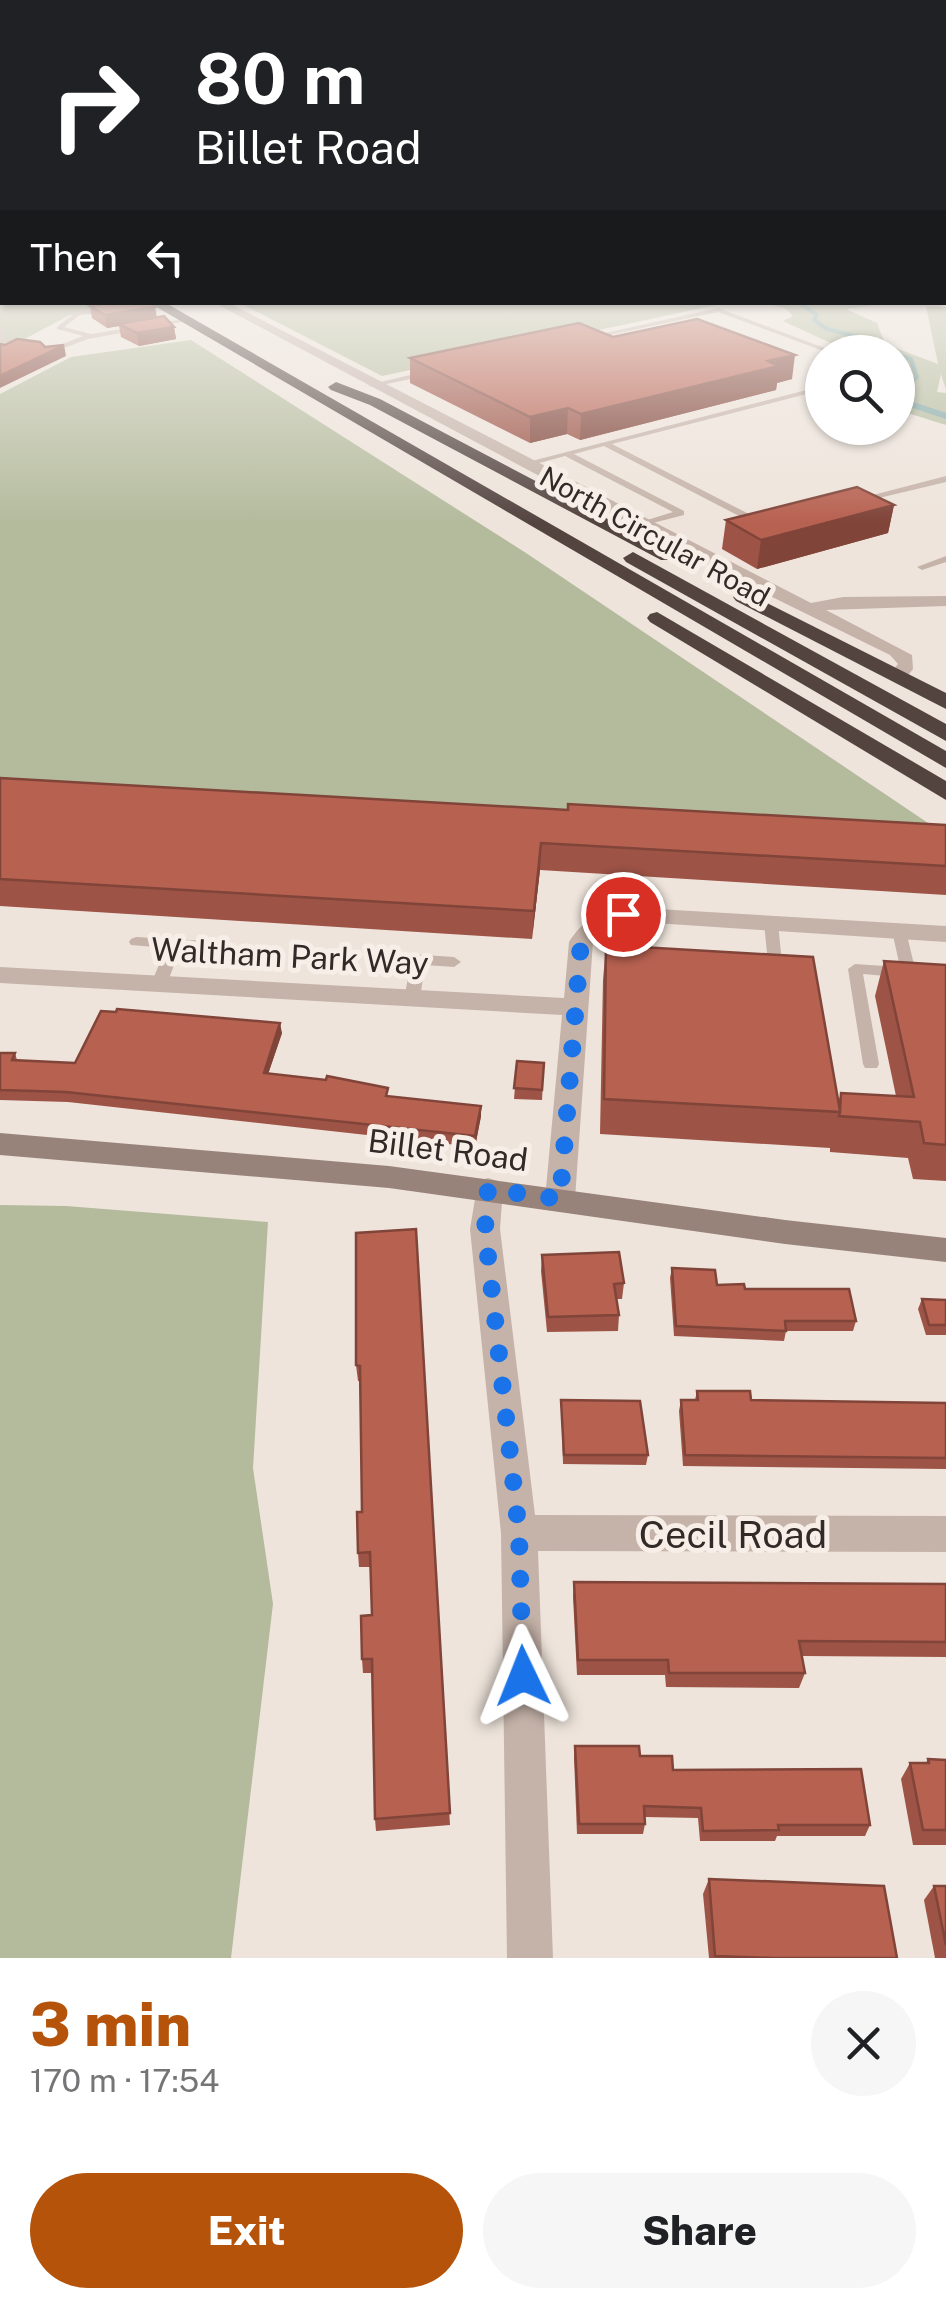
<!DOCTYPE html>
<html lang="en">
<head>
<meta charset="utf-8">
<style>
	:root { --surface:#fff; --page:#f6f6f6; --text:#202124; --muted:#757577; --accent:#b45309 }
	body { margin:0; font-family:"Public Sans",sans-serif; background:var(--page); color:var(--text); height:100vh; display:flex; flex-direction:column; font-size:38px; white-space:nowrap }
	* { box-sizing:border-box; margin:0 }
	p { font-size:32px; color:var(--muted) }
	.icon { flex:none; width:55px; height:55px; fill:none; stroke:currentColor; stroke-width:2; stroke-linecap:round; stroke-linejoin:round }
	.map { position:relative; height:1958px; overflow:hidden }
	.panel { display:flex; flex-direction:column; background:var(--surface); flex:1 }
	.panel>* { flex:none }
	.banner { position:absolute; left:0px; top:0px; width:948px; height:305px; box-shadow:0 2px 8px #0004; background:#202124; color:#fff; overflow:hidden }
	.buttons { position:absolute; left:805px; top:335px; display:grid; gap:20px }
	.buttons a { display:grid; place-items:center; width:110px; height:110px; border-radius:50%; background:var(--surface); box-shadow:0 2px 8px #0004; font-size:50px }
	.pin { position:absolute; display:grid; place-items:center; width:85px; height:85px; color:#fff; margin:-42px; border:5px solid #fff; border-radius:50%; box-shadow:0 2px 10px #0007 }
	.me { position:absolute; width:110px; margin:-55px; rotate:358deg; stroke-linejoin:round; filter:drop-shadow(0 0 8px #0008) }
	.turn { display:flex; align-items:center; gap:35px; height:210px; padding:0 30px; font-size:45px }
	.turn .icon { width:130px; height:130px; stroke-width:2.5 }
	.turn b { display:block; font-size:70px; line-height:85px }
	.then { display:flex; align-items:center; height:95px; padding:0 30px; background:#0003; gap:20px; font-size:38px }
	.round { display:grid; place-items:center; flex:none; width:105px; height:105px; border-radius:52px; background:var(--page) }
	.headline { display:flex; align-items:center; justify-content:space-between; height:170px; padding:0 30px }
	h1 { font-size:60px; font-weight:800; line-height:75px; color:var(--accent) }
	.action { display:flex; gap:20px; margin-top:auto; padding:20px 30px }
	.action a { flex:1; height:115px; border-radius:60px; background:var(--accent); color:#fff; font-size:40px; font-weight:800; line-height:115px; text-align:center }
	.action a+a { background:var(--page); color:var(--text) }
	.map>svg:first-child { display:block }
	.green { fill:#b4bb9d }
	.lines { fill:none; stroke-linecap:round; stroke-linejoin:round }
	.stream-far1 { stroke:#7ea8a6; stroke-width:4 }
	.stream { stroke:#7ea8a6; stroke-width:6 }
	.lane { fill:#c5b3a9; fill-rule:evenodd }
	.street { fill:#c5b3a9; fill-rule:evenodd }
	.secondary { fill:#98837b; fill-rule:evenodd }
	.highway { fill:#534440; fill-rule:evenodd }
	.wall { fill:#9d5346 }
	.shaded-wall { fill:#804439 }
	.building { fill:#b76151; stroke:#804439; stroke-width:2.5 }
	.route { stroke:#1a73e8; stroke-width:18; stroke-dasharray:0 32.4 }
	.labels { text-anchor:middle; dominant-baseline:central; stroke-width:10; stroke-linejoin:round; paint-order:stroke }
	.far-street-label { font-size:28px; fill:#332a28; stroke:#f7eee7 }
	.street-label { font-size:32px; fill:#332a28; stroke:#f7eee7 }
	.near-street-label { font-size:38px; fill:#332a28; stroke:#f7eee7 }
</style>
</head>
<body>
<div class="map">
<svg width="946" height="1958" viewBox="0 0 946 1958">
	<rect width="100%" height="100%" fill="#eee4db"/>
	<!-- green -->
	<g class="green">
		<path d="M 0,249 L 2,302 L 123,303 L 140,312 L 70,315 L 0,352 Z"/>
		<path d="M 240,303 L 726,303 L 382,376 Z"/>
		<path d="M 766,303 L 891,303 L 846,309 L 877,323 L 885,344 L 938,364 L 926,306 L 946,307 L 946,390 L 941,374 L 937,392 L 946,393 L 946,425 L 898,410 L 898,352 L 850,352 L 783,321 L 793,316 L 786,309 Z"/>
		<path d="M 191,340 L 526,553 L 946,835 L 0,798 L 0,394 L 71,357 Z"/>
		<path d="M 0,1205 L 66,1206 L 268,1222 L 253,1468 L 273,1604 L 231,1958 L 0,1958 Z"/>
	</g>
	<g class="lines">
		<!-- stream-far1 -->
		<g class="stream-far1">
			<path d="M 806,302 L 802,305 L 817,315 L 814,320 L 827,329 L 875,341 L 875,348 L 889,352"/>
			<path d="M 898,355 L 911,359 L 917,377 L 908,385"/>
		</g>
		<!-- stream -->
		<g class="stream">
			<path d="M 898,394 L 911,382"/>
			<path d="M 898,400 L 946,416"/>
		</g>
		<!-- lane -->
		<g class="lane">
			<path d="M 2,287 L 2,291 L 0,292 L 0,288 Z"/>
			<path d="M 99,307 L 101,310 L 80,315 L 64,327 L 91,334 L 184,319 L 187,321 L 88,339 L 45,355 L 45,351 L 83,336 L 57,329 L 57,327 L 76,312 Z"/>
			<path d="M 718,308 L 835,352 L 826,352 L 718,312 L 586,340 L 583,338 Z"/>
			<path d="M 0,325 L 3,327 L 5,337 L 33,344 L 30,346 L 0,340 Z"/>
			<path d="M 427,371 L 430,375 L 372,387 L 368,385 Z"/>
			<path d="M 822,386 L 822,390 L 612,444 L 747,513 L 765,518 L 765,522 L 741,517 L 604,446 L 574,454 L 684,511 L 684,515 L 641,526 L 641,522 L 673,512 L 565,456 L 528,466 L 524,463 Z"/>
			<path d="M 946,476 L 946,482 L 858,503 L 854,500 Z"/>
			<path d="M 946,556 L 946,562 L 922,570 L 917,567 Z"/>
			<path d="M 771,919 L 778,923 L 782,963 L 775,968 L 768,963 L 764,923 Z"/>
			<path d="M 899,926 L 906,931 L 916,973 L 909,978 L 863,974 L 879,1064 L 877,1068 L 865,1068 L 863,1064 L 848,969 L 855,964 L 900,967 L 892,931 Z"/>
			<path d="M 136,937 L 209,941 L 216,946 L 209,951 L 180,949 L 167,984 L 159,989 L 151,984 L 166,948 L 131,945 L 129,942 L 131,939 Z"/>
			<path d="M 380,952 L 454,957 L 461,962 L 454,967 L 425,965 L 420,998 L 412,1003 L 404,998 L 411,964 L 375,960 L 373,957 Z"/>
		</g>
		<!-- street -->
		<g class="street">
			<path d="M 213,302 L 227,302 L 811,603 L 843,597 L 946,596 L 946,606 L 826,610 L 912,655 L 913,669 L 905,679 L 891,679 L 889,675 L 898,664 L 890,655 L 699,561 Z"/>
			<path d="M 623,907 L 946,926 L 946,942 L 624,921 L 607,928 L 593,942 L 575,1199 L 570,1207 L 560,1211 L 550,1207 L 545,1199 L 562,1015 L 0,983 L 0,967 L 564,998 L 569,942 C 583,920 598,913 623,907 Z"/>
			<path d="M 488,1178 L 498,1181 L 503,1189 L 500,1229 L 535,1515 L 946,1516 L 946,1552 L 538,1551 L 553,1958 L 507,1958 L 501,1533 L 470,1229 L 478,1181 Z"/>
		</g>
		<!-- secondary -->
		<path class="secondary" d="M 0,1133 L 389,1166 L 785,1220 L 946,1238 L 946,1262 L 785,1244 L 389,1188 L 0,1155 Z"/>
		<!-- highway -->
		<g class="highway">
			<path d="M 148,302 L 164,302 L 946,751 L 946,768 Z"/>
			<path d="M 336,382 L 380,399 L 678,556 L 675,560 L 661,560 L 370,405 L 331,390 L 328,387 Z"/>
			<path d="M 633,552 L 946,724 L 946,741 L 626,562 L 623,558 Z"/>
			<path d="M 743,591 L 946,693 L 946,709 L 736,601 L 733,597 Z"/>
			<path d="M 657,612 L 946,781 L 946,800 L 650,622 L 647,618 L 650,614 Z"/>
		</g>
	</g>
	<!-- wall -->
	<g class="wall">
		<path d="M 90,306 L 155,307 L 157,318 L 174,327 L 176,339 L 139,346 L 121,337 L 119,326 L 107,328 L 92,318 Z"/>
		<path d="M 613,337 L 792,379 L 777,383 L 776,390 L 580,440 L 567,434 L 530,443 L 410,383 L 410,358 Z"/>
		<path d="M 894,505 L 888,533 L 757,569 L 722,549 L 726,520 Z"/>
		<path d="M 0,778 L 568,810 L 946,825 L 946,895 L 540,870 L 532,939 L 0,906 Z"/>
		<path d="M 606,945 L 838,1103 L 841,1093 L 896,1096 L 875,996 L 884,961 L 946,965 L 946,1181 L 913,1179 L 908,1158 L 830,1152 L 830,1148 L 600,1134 L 603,980 Z"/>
		<path d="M 282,1033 L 268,1074 L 388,1096 L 481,1116 L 475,1147 L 68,1102 L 0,1100 L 0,1053 L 15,1053 L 17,1060 L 75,1063 Z"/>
		<path d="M 517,1061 L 544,1063 L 542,1100 L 514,1099 Z"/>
		<path d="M 416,1229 L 450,1825 L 376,1831 L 375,1819 L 373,1673 L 363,1673 L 362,1659 L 372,1615 L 370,1567 L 359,1567 L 358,1553 L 362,1512 L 360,1381 L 358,1381 L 356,1365 Z"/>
		<path d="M 542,1255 L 624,1283 L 622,1299 L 617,1299 L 619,1315 L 618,1331 L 547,1332 L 541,1271 Z"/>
		<path d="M 672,1268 L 717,1285 L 745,1289 L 856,1321 L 853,1331 L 786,1331 L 784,1341 L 674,1336 L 670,1278 Z"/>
		<path d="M 922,1299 L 946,1300 L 946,1335 L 926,1335 L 918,1309 Z"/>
		<path d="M 697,1391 L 751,1400 L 946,1403 L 946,1469 L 683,1466 L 679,1411 L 681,1400 L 695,1400 Z"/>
		<path d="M 561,1400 L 648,1455 L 646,1465 L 563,1464 Z"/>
		<path d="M 574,1582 L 946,1584 L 946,1657 L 802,1656 L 805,1673 L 799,1688 L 666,1687 L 665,1675 L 577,1675 L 573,1597 Z"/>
		<path d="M 575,1746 L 640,1756 L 673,1770 L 870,1825 L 865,1836 L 777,1836 L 775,1841 L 700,1841 L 698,1818 L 645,1817 L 645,1824 L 643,1834 L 577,1834 L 574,1757 Z"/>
		<path d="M 928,1759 L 946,1760 L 946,1845 L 913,1845 L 901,1779 L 910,1763 L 926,1763 Z"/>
		<path d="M 709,1879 L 897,1958 L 709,1958 L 703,1894 Z"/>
		<path d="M 934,1886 L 946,1886 L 946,1958 L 935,1958 L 924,1900 Z"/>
	</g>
	<!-- shaded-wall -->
	<g class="shaded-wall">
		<path d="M 155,307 L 157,320 L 107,328 L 105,315 Z"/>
		<path d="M 174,327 L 176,339 L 139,346 L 137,333 Z"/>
		<path d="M 64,345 L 66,356 L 0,388 L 0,376 Z"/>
		<path d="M 795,355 L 792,379 L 777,383 L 776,390 L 580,440 L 581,414 Z"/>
		<path d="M 568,408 L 567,434 L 530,443 L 530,417 Z"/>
		<path d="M 894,505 L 888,533 L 757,569 L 761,540 Z"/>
		<path d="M 541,843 L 540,870 L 532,939 L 534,911 Z"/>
		<path d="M 280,1023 L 282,1033 L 265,1083 L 264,1073 Z"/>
		<path d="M 481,1106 L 481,1116 L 475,1147 L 475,1136 Z"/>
	</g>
	<!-- building -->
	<g class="building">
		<path d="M 117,302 L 151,302 L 155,307 L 105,315 L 90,306 Z"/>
		<path d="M 164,316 L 174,327 L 137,333 L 119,324 Z"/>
		<path d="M 697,319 L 795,355 L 768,361 L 779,366 L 581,414 L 568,408 L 530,417 L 410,358 L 579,323 L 613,337 Z"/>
		<path d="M 17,339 L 40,342 L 45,347 L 64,345 L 0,376 L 0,344 L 5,345 Z"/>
		<path d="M 857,487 L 894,505 L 761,540 L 726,520 Z"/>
		<path d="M 0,778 L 568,810 L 568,804 L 946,825 L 946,866 L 541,843 L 534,911 L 0,879 Z"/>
		<path d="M 606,945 L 813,957 L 840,1111 L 841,1093 L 914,1097 L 884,961 L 946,965 L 946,1145 L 924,1143 L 920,1122 L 839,1116 L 840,1112 L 604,1099 Z"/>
		<path d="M 117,1009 L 280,1023 L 264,1073 L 326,1080 L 327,1076 L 388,1088 L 386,1096 L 481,1106 L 475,1136 L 66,1092 L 0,1090 L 0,1053 L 15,1053 L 12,1060 L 75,1063 L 101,1011 L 116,1012 Z"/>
		<path d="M 517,1061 L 544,1063 L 542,1090 L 514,1088 Z"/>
		<path d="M 416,1229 L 450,1813 L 375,1819 L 372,1659 L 362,1659 L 361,1616 L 372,1615 L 370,1552 L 358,1553 L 357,1512 L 362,1512 L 360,1366 L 356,1365 L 356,1233 Z"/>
		<path d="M 619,1252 L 624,1283 L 614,1284 L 619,1315 L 548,1317 L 542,1255 Z"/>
		<path d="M 672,1268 L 715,1270 L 717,1285 L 744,1284 L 745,1289 L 849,1289 L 856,1321 L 785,1321 L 786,1331 L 676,1326 Z"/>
		<path d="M 922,1299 L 946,1300 L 946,1325 L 929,1325 Z"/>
		<path d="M 697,1391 L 750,1391 L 751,1400 L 946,1403 L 946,1458 L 685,1455 L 681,1400 L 698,1400 Z"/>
		<path d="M 561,1400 L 640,1401 L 648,1455 L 564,1455 Z"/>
		<path d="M 574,1582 L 946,1584 L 946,1642 L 799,1641 L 805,1673 L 669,1673 L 668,1660 L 578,1660 Z"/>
		<path d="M 575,1746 L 639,1746 L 640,1756 L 672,1756 L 673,1770 L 861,1769 L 870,1825 L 778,1825 L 779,1830 L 703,1831 L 701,1808 L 644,1806 L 645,1824 L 579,1824 Z"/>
		<path d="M 928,1759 L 946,1760 L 946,1830 L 923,1830 L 910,1763 L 929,1763 Z"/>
		<path d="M 709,1879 L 884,1886 L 897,1958 L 775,1958 L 715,1956 Z"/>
		<path d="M 934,1886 L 946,1886 L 946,1945 Z"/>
	</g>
	<!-- sky -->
	<linearGradient id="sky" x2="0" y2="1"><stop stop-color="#7dafce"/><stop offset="0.48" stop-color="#f7f3ef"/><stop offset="1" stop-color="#f7f3ef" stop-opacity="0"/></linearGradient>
	<rect width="946" height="523" fill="url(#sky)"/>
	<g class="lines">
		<!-- route -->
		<path class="route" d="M 523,1676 L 519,1533 L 485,1229 L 488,1189 L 560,1199 L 581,942 C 591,924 604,919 623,914"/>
	</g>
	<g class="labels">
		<!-- far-street labels -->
		<g class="far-street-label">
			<text transform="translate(655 536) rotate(29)">North Circular Road</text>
		</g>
		<!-- street labels -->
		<g class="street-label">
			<text transform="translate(290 956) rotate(3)">Waltham Park Way</text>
			<text transform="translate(448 1150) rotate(7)">Billet Road</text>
		</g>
		<!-- near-street labels -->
		<g class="near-street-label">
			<text x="733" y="1534">Cecil Road</text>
		</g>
	</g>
</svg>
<div class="buttons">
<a><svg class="icon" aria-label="search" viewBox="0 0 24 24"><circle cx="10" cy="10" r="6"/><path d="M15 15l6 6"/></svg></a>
</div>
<div class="pin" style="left:623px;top:914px;background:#d93025"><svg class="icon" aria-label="arrive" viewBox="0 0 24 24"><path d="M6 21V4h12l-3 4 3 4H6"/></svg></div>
<svg class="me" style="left:523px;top:1676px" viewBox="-20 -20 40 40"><path d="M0-17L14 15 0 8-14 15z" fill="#1a73e8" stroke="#fff" stroke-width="4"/></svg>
<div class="banner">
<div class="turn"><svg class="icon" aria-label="right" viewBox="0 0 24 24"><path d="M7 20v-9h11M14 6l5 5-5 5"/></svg><div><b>80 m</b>Billet Road</div></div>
<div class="then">Then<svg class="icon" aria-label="left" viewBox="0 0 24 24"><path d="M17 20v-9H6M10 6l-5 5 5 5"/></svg></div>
</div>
</div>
<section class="panel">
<div class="headline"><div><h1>3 min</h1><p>170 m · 17:54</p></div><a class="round"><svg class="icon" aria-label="close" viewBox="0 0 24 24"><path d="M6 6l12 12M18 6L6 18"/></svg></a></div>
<div class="action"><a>Exit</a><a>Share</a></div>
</section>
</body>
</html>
